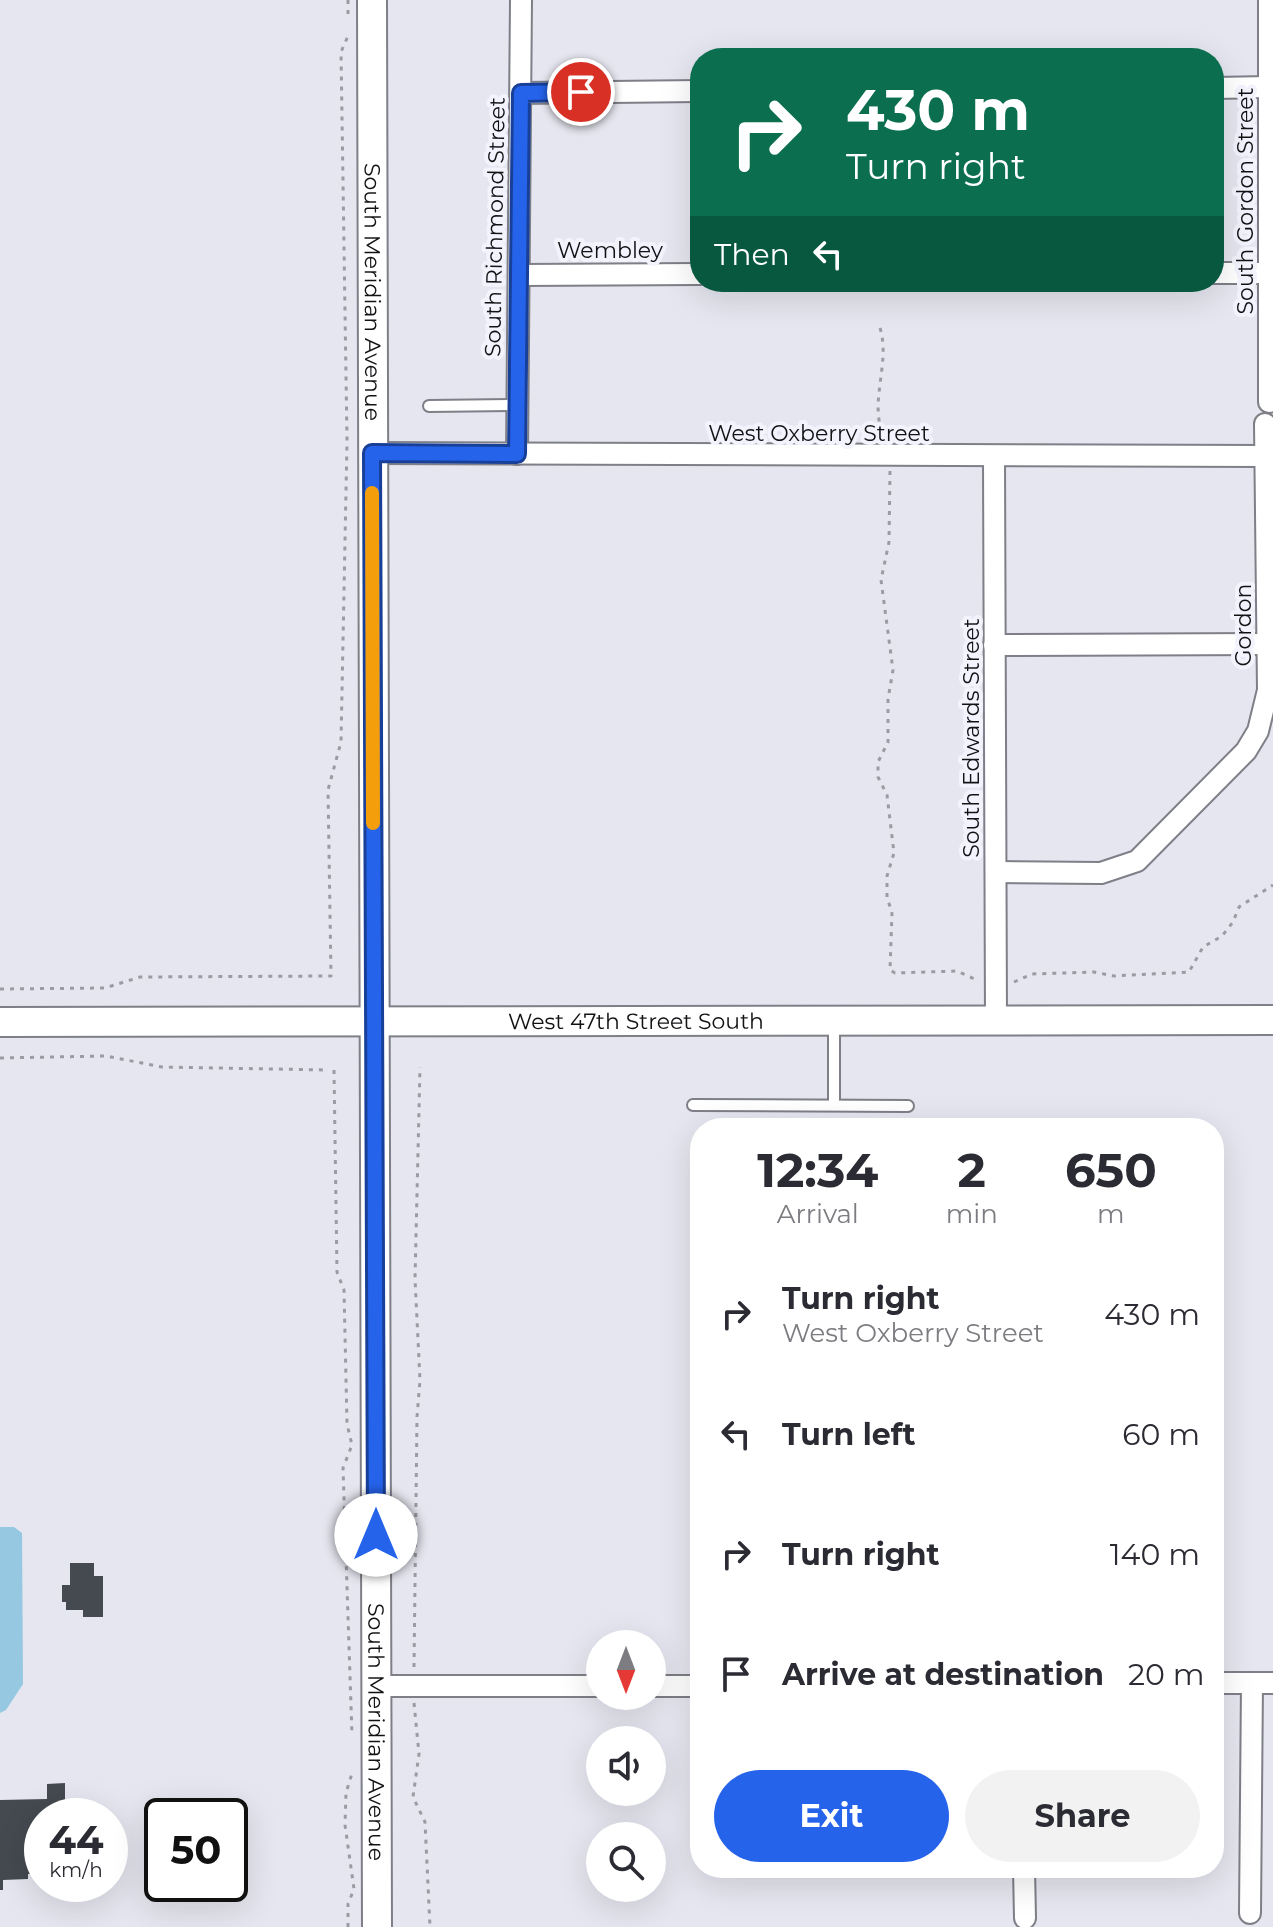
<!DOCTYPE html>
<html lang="en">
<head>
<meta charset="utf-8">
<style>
	:root { --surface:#fff; --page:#f2f2f3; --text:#2b2b33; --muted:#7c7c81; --accent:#2563eb }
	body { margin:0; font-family:Montserrat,sans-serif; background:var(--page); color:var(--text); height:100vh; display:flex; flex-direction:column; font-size:30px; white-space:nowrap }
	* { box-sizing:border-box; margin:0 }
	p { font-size:26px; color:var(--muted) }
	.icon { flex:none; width:44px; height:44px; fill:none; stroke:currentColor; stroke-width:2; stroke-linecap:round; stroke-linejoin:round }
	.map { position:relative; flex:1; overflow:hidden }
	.panel { position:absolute; left:690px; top:1118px; width:534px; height:760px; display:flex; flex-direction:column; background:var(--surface); border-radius:32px; box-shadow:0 8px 32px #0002 }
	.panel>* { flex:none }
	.hud { position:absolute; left:690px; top:48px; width:534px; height:244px; border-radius:32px; box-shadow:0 8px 32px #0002; background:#0b6e4f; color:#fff; overflow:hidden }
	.needle { width:52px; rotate:180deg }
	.tools { position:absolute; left:586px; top:1630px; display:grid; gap:16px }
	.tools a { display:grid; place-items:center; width:80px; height:80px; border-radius:50%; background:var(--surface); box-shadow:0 8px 32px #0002; font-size:40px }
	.speed { position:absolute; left:24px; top:1798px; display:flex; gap:16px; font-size:40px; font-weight:700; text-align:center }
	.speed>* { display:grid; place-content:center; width:104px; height:104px; border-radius:50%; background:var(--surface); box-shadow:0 8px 32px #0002; line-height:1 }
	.speed small { font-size:20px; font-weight:400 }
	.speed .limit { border:4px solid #111; border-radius:12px; background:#fff; color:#111 }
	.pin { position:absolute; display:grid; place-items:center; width:68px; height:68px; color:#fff; margin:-34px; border:4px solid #fff; border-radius:50%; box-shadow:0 2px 8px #0007 }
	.me { position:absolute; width:88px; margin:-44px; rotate:0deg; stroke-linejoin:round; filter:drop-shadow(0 0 6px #0008) }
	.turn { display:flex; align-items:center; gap:28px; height:168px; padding:0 24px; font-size:36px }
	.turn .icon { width:104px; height:104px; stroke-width:2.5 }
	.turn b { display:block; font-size:56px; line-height:68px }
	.then { display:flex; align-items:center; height:76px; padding:0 24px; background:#0003; gap:16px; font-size:30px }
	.eta { display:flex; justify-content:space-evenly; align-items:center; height:136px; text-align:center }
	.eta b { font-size:48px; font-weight:700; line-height:56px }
	.cta { display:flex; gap:16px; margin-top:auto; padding:16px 24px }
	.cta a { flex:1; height:92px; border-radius:48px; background:var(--accent); color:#fff; font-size:32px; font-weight:700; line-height:92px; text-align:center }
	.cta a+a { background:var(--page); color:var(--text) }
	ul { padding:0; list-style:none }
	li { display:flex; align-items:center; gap:24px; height:120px; padding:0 24px }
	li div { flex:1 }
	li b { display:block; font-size:30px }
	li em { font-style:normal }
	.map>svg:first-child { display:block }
	.water { fill:#96c8e2 }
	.building { fill:#454950 }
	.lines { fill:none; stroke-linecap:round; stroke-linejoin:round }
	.lane-casing { stroke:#7e7f87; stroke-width:14 }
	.street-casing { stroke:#7e7f87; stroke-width:24 }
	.secondary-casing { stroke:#7e7f87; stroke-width:32 }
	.path { stroke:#9b9ca3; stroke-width:3; stroke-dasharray:4 6; stroke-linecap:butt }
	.lane { stroke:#fff; stroke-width:10 }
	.street { stroke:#fff; stroke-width:20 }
	.secondary { stroke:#fff; stroke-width:28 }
	.route-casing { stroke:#184099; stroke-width:20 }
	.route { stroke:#2563eb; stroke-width:14 }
	.slow { stroke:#f59e0b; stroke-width:14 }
	.labels { text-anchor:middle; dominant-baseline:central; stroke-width:8; stroke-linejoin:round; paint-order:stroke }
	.street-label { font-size:22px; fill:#121215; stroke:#f3f3fd }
</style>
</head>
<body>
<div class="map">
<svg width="1273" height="1927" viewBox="0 0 1273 1927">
	<rect width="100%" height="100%" fill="#e5e6ef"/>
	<!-- water -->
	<path class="water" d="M 0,1527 L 14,1527 L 22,1533 L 23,1684 L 6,1710 L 0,1713 Z"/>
	<!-- building -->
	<g class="building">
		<path d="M 70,1563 L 94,1563 L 94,1576 L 103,1576 L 103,1617 L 83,1617 L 83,1610 L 66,1610 L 66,1602 L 62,1602 L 62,1585 L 70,1585 Z"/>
		<path d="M 65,1783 L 65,1816 L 42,1816 L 42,1873 L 28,1874 L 28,1879 L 3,1880 L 3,1890 L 0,1890 L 0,1800 L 47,1799 L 47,1784 Z"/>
	</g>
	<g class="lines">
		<!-- lane casing -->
		<g class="lane-casing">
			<g id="lane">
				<path d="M 429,406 L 517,405"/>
				<path d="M 834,1022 L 834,1105"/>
				<path d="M 693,1105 L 908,1106"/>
			</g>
		</g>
		<!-- street casing -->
		<g class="street-casing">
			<g id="street">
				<path d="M 1214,88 L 1269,87"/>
				<path d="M 521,93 L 700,91"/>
				<path d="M 1214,273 L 1269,273"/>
				<path d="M 521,275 L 700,274"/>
				<path d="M 1269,402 L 1269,0"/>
				<path d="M 372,453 L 1266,456"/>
				<path d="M 517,454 L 521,0"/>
				<path d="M 994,458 L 996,1018"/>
				<path d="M 994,645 L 1267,644"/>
				<path d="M 996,872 L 1101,873 L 1137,861 L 1246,751 L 1258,731 L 1268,690 L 1265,424"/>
				<path d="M 1214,1683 L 1273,1683"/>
				<path d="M 376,1686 L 600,1686"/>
				<path d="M 652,1686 L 700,1686"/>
				<path d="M 1024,1868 L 1025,1918"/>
				<path d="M 1250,1913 L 1252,1683"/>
			</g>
		</g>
		<!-- secondary casing -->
		<g class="secondary-casing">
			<g id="secondary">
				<path id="s1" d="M 372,0 L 377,1927"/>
				<path id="s2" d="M 0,1022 L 1273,1020"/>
			</g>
		</g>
		<!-- path -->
		<g class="path">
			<path d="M 348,0 L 348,20"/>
			<path d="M 880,328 C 891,363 868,404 884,436"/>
			<path d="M 890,471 L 889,542 L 881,580 L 893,670 L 888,699 L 888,742 L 878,762 L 878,777 L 887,795 L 894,853 L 887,876 L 887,898 L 892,912 L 890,970 L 895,973 L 957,971 L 979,981"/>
			<path d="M 1014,982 L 1032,974 L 1094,972 L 1114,976 L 1189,972 L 1203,947 L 1222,936 L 1233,922 L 1239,907 L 1273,885"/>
			<path d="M 0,989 L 105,988 L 140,977 L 331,976 L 328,790 L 341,742 L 347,441 L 341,52 L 348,36"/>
			<path d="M 0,1058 L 106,1056 L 162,1067 L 328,1070"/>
			<path d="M 334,1070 L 337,1272 L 344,1290 L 347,1424 L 352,1445 L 343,1468 L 352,1735"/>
			<path d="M 414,1667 L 417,1417 L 420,1380 L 415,1279 L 420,1067"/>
			<path d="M 414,1703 L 419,1754 L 413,1797 L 425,1822 L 430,1927"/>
			<path d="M 348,1927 L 348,1904 L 354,1889 L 345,1825 L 346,1793 L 353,1770"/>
		</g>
		<!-- lane -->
		<use href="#lane" class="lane"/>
		<!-- street -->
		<use href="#street" class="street"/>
		<!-- secondary -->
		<use href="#secondary" class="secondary"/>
	</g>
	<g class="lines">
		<!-- route casing -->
		<g class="route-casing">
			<path id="route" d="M 376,1535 L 372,453 L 517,454 L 521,93 L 581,92"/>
		</g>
		<!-- route -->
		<use href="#route" class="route"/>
		<!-- slow -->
		<path class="slow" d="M 372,493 L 373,823"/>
	</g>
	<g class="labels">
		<!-- street labels -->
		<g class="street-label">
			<text transform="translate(1245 201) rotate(-90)">South Gordon Street</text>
			<text transform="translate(495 227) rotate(-89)">South Richmond Street</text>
			<text x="610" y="250">Wembley</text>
			<text stroke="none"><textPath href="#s1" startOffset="292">South Meridian Avenue</textPath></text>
			<text x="819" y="433">West Oxberry Street</text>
			<text transform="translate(1243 625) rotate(-90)">Gordon</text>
			<text transform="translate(971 738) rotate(-90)">South Edwards Street</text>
			<text stroke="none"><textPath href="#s2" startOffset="636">West 47th Street South</textPath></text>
			<text stroke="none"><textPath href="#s1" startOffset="1732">South Meridian Avenue</textPath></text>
		</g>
	</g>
</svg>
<div class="tools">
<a><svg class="needle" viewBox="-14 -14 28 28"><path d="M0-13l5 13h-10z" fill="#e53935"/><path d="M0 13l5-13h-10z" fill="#7c7c81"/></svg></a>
<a><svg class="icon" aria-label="sound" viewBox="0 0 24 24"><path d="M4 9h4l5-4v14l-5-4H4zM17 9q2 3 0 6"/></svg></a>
<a><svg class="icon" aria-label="search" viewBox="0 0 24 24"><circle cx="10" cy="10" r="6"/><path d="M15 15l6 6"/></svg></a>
</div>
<div class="speed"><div>44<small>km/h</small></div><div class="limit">50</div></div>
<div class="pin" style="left:581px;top:92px;background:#d93025"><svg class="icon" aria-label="arrive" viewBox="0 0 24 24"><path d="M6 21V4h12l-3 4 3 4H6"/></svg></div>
<svg class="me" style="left:376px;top:1535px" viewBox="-20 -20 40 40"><circle r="19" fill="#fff"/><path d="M0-13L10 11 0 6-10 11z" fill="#2563eb"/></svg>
<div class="hud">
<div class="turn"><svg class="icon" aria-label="right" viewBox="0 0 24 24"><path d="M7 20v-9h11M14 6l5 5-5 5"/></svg><div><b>430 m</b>Turn right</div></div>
<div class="then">Then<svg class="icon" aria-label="left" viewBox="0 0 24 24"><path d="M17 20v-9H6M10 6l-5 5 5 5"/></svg></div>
</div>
<section class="panel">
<div class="eta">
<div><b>12:34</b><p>Arrival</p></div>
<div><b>2</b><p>min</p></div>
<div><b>650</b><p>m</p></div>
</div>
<ul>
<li><svg class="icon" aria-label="right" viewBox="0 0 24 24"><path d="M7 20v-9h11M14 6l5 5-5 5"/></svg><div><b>Turn right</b><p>West Oxberry Street</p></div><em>430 m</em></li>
<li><svg class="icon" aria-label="left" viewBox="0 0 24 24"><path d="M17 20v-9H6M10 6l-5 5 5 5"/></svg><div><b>Turn left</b></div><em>60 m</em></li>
<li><svg class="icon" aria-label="right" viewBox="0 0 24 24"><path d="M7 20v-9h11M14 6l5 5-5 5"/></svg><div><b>Turn right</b></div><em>140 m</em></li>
<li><svg class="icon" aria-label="arrive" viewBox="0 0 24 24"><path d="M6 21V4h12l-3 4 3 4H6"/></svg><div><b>Arrive at destination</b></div><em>20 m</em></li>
</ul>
<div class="cta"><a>Exit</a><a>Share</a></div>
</section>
</div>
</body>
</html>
